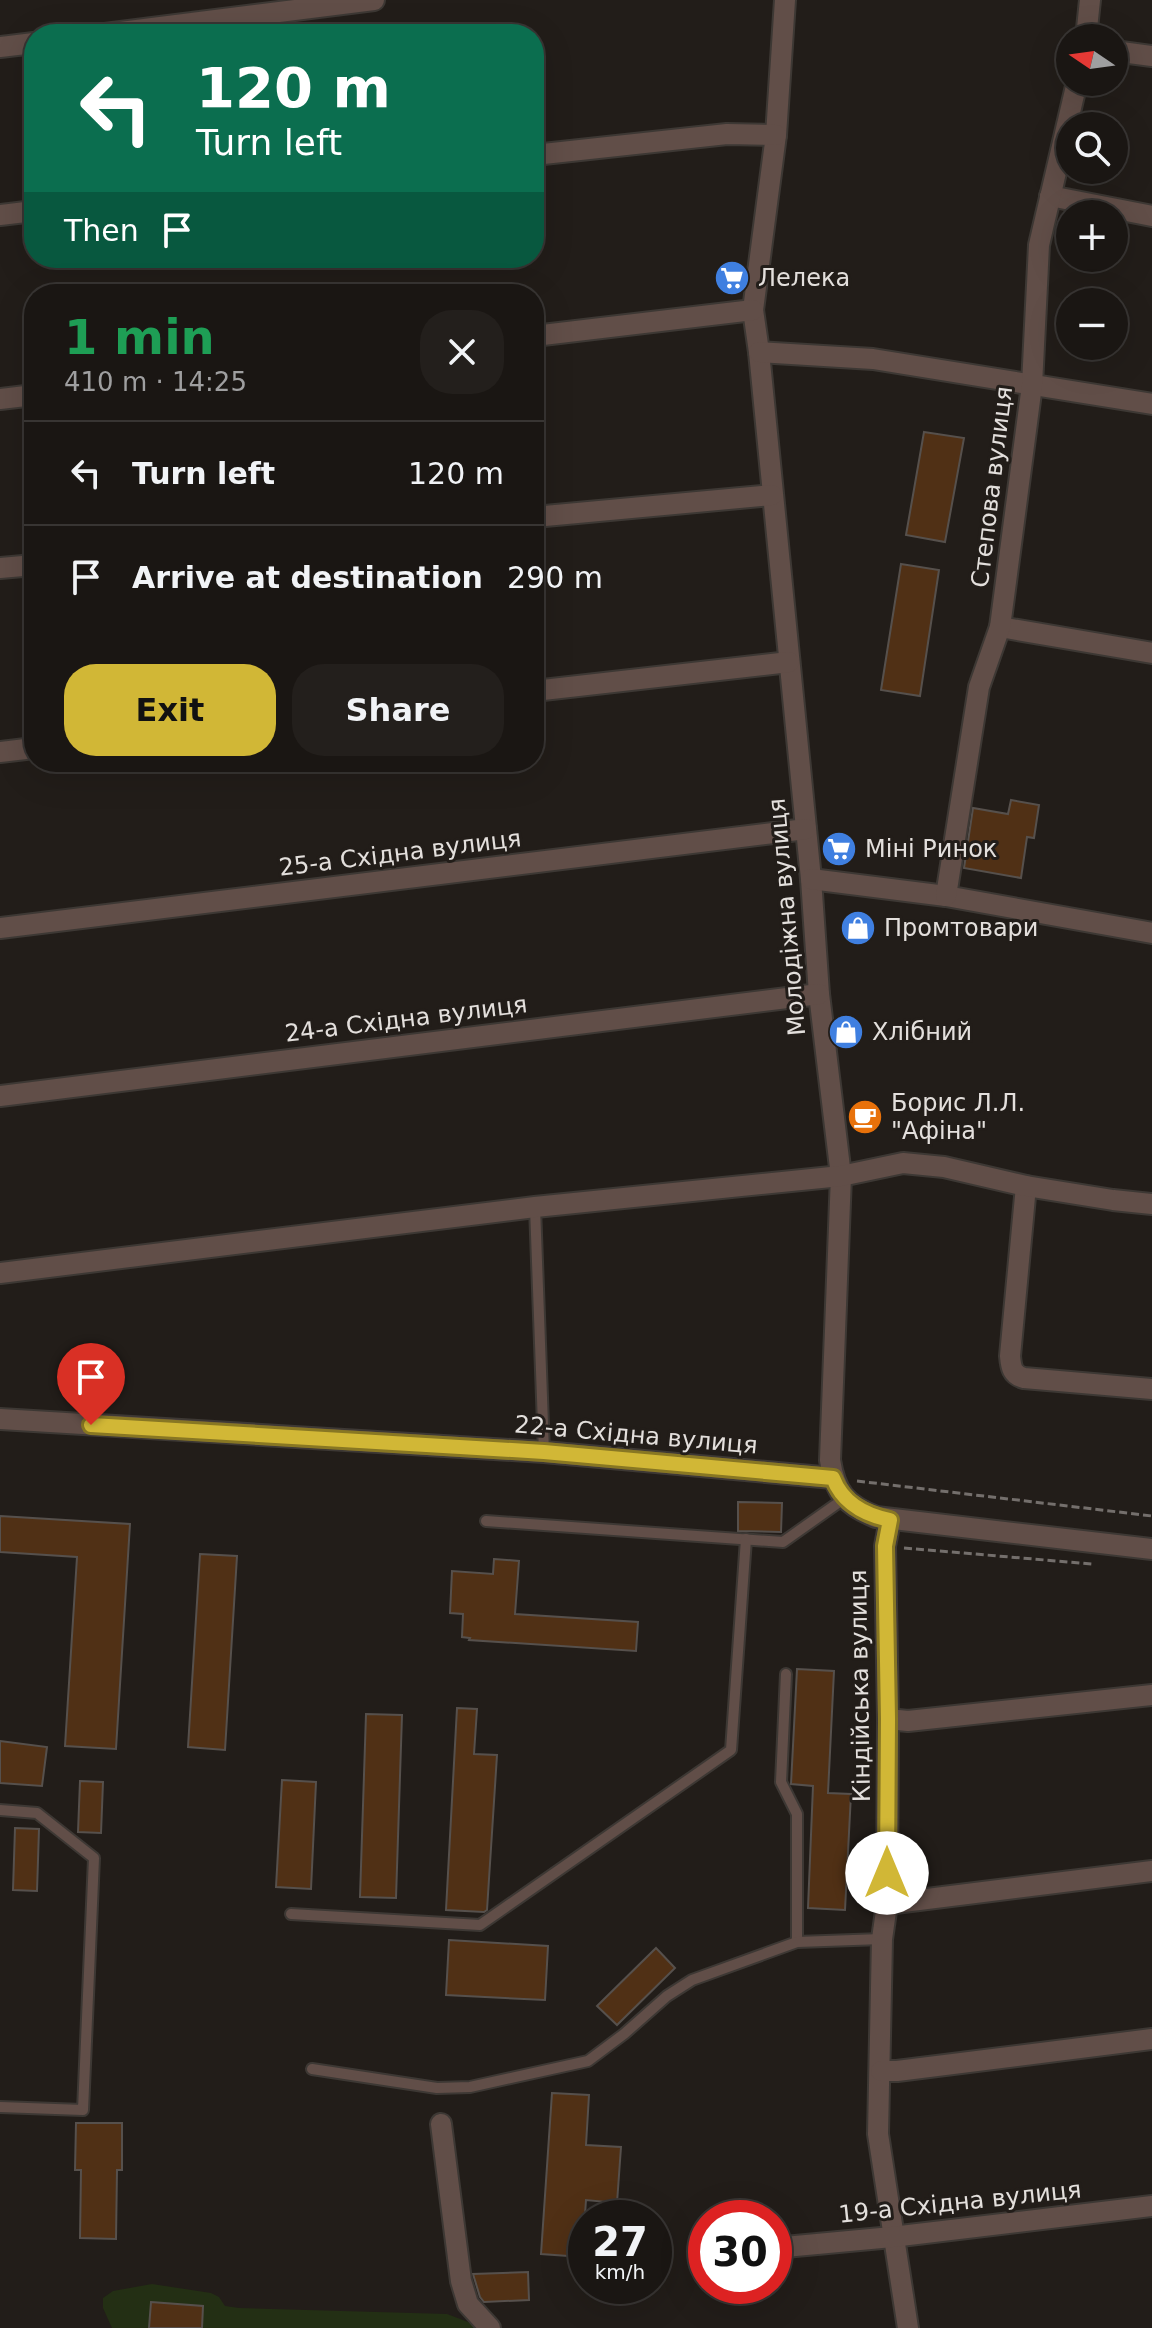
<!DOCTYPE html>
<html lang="en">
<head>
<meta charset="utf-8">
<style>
	:root { --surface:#1a1613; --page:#231f1c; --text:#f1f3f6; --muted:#9f9fa0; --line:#383533; --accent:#d1b736 }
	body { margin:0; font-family:"DejaVu Sans",sans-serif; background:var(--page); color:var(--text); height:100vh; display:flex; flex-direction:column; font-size:30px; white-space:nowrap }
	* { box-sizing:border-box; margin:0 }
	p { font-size:26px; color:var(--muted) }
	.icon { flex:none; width:44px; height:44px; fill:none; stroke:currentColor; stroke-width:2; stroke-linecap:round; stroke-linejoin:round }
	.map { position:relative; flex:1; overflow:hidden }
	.side { position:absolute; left:24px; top:284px; width:520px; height:488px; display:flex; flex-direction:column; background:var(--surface); border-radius:32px; box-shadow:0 8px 32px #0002,0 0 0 2px var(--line) }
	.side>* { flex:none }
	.hud { position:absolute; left:24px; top:24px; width:520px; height:244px; border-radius:32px; box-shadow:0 8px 32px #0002,0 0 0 2px var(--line); background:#0b6e4f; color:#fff; overflow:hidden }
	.needle { width:52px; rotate:283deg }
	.tools { position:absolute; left:1056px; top:24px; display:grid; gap:16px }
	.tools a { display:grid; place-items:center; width:72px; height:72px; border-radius:50%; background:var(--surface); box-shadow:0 8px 32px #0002,0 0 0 2px var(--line); font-size:40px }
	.speed { position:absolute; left:568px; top:2200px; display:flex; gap:16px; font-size:40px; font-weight:700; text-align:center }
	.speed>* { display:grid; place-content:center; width:104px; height:104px; border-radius:50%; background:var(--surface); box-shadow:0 8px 32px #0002,0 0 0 2px var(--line); line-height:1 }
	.speed small { font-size:20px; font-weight:400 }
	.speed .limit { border:12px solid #d22; background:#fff; color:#111 }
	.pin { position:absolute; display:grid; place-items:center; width:68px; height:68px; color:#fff; margin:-82px -34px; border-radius:50% 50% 50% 0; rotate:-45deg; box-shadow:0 0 8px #0007 }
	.pin .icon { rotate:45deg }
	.me { position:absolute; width:88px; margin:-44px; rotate:0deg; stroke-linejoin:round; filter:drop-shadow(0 0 6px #0008) }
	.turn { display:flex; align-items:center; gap:28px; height:168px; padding:0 40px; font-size:36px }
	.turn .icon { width:104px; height:104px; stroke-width:2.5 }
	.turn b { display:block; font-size:56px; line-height:68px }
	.then { display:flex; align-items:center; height:76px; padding:0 40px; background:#0003; gap:16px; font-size:30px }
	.round { display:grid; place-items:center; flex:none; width:84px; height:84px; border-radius:32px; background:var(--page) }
	.head { display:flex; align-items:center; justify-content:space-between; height:136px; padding:0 40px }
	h1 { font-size:48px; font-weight:700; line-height:60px; color:#1e9e55 }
	.button { display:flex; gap:16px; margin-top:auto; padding:16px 40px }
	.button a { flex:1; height:92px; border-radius:32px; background:var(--accent); color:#111; font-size:32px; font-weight:700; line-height:92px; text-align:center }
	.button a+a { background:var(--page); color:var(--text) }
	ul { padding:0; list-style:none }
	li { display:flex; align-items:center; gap:24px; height:104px; padding:0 40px; border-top:2px solid var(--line) }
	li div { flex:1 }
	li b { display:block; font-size:30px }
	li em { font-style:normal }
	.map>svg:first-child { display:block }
	.green { fill:#232f14 }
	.building { fill:#503015; stroke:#56504c; stroke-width:2 }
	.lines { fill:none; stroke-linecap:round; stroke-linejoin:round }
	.lane-casing { stroke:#3d3834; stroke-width:14 }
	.street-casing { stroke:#3d3834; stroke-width:24 }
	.path { stroke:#746f6c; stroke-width:3; stroke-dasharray:8 4; stroke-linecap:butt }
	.lane { stroke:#614e48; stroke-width:10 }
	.street { stroke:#614e48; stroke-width:20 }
	.route-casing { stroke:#887723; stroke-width:20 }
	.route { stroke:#d1b736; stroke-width:14 }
	.labels { text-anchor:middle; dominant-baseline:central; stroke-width:6; stroke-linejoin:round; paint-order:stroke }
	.poi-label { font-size:24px; fill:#e3dfdc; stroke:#221d19; text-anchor:start }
	.street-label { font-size:24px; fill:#e3dfdc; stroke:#221d19 }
</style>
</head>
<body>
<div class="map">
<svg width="1152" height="2328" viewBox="0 0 1152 2328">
	<rect width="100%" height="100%" fill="#221d19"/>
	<!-- green -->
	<path class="green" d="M 152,2284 L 211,2293 L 219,2297 L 225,2306 L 239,2308 L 447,2314 L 468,2322 L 476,2328 L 202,2328 L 203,2306 L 152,2302 L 149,2328 L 112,2328 L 103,2308 L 103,2298 L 113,2291 Z"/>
	<!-- building -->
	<g class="building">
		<path d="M 924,432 L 964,438 L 945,542 L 906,535 Z"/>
		<path d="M 901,564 L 939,570 L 920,696 L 881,690 Z"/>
		<path d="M 1011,800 L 1039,805 L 1034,838 L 1027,837 L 1021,878 L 964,868 L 973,808 L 1008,814 Z"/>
		<path d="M 738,1502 L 782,1503 L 781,1532 L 738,1531 Z"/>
		<path d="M 0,1516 L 130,1524 L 116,1749 L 65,1746 L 77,1557 L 0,1552 Z"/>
		<path d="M 200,1554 L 237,1556 L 225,1750 L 188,1747 Z"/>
		<path d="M 494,1559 L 519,1561 L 515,1614 L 638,1622 L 636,1651 L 469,1640 L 470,1638 L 462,1637 L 463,1614 L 450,1613 L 452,1571 L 493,1574 Z"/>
		<path d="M 797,1669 L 834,1671 L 828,1793 L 851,1794 L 845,1910 L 808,1908 L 813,1786 L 791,1784 Z"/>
		<path d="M 457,1708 L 477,1709 L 474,1754 L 497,1755 L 487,1910 L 484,1912 L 446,1910 Z"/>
		<path d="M 366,1714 L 402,1715 L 396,1898 L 360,1897 Z"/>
		<path d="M 0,1741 L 47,1747 L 42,1786 L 0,1783 Z"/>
		<path d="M 282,1780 L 316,1782 L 311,1889 L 276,1887 Z"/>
		<path d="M 80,1781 L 103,1782 L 101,1833 L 78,1832 Z"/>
		<path d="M 15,1828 L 39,1829 L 37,1891 L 13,1890 Z"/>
		<path d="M 449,1940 L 548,1946 L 545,2000 L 446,1995 Z"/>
		<path d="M 656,1948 L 675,1968 L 617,2025 L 597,2006 Z"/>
		<path d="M 552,2093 L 589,2095 L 586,2145 L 621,2147 L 617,2203 L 586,2200 L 582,2257 L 541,2254 Z"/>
		<path d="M 76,2123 L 122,2123 L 122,2170 L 117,2170 L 116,2239 L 80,2238 L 81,2170 L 75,2170 Z"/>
		<path d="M 528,2272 L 529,2300 L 484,2302 L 480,2297 L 473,2274 Z"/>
		<path d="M 151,2302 L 203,2306 L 202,2328 L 149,2328 Z"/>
	</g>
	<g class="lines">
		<!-- lane casing -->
		<g class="lane-casing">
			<g id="lane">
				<path d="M 535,1207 L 544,1452"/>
				<path d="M 486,1521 L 783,1542 L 845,1498"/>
				<path d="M 786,1674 L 781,1782 L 797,1814 L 797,1942"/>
				<path d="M 0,1810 L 37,1813 L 94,1858 L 83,2110 L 0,2107"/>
				<path d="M 291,1914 L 480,1925 L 731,1750 L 746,1539"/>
				<path d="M 312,2069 L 437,2088 L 470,2087 L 588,2061 L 624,2034 L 667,1996 L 692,1980 L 797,1942 L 882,1939"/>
			</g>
		</g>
		<!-- street casing -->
		<g class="street-casing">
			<g id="street">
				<path d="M 785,0 L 776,135 L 753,310 L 759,352 L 811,879 L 819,994 L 841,1176 L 830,1460 C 835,1493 846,1505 876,1517 L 1152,1549"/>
				<path d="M 105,34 L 374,0"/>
				<path d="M 1086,38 L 1090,0"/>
				<path d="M 0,47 L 34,43"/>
				<path d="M 1114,51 L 1152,56"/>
				<path d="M 534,155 L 727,134 L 776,135"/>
				<path d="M 1050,196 L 1152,216"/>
				<path d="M 0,215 L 34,211"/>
				<path d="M 534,336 L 753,310"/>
				<path d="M 759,352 L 873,359 L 1152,404"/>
				<path d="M 0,399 L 34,395"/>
				<path d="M 534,517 L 772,495"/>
				<path d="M 0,568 L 34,565"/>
				<path d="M 1000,627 L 1152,653"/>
				<path d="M 534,691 L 789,662"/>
				<path d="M 0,752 L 34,748"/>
				<path d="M 811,879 L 946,896 L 1152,933"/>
				<path d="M 946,896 L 979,687 L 1000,627 L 1032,385 L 1039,245 L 1077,82"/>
				<path d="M 0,928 L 806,829"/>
				<path d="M 0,1096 L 819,994"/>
				<path d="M 1026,1186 L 1010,1356 C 1011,1367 1012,1375 1024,1378 L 1152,1389"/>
				<path d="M 0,1273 L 535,1207 L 841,1176 L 903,1163 L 944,1167 L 1026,1186 L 1113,1200 L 1152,1204"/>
				<path d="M 0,1419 L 544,1452 L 833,1478"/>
				<path d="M 890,1520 L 885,1546 L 888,1719 L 887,1904 L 882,1939 L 878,2134 L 908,2328"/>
				<path d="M 888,1719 L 908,1721 L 1152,1695"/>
				<path d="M 887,1904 L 1152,1871"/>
				<path d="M 881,2071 L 897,2071 L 1152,2039"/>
				<path d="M 441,2124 L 461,2281 L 468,2304 L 490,2328"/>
				<path d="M 774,2248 L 892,2237 L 1152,2206"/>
			</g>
		</g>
		<!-- path -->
		<g class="path">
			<path d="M 857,1481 L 1152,1516"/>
			<path d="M 904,1548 L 1092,1564"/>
		</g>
		<!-- lane -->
		<use href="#lane" class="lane"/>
		<!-- street -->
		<use href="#street" class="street"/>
	</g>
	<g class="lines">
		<!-- route casing -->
		<g class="route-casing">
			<path id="route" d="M 91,1425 L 544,1452 L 833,1478 C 843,1504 865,1515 890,1520 L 885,1546 L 888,1719 L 887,1873"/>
		</g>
		<!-- route -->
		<use href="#route" class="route"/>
	</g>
	<!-- icons -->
	<defs>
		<g id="supermarket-disc" transform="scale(1.8)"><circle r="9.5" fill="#3f7fe0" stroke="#221d19"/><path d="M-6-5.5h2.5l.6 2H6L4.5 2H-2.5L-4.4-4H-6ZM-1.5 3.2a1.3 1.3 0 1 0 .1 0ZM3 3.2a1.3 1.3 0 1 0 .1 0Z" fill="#fff"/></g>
		<g id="shop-disc" transform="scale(1.8)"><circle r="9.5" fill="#3f7fe0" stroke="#221d19"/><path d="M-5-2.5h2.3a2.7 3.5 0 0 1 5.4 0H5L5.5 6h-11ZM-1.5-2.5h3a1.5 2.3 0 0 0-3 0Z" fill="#fff"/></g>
		<g id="cafe-disc" transform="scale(1.8)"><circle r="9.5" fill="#e8710a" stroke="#221d19"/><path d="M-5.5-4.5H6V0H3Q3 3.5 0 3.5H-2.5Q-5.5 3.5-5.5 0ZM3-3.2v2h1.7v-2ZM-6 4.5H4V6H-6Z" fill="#fff"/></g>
	</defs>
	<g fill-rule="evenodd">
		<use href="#supermarket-disc" x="732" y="278"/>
		<use href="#supermarket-disc" x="839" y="849"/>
		<use href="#shop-disc" x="858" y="928"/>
		<use href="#shop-disc" x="846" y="1032"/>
		<use href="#cafe-disc" x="865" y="1117"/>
	</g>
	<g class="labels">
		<!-- poi labels -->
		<g class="poi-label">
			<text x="758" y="278">Лелека</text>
			<text x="865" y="849">Міні Ринок</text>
			<text x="884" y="928">Промтовари</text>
			<text x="872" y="1032">Хлібний</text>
			<text x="891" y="1103">Борис Л.Л.<tspan x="891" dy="28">"Афіна"</tspan></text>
		</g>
		<!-- street labels -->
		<g class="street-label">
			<text transform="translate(992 487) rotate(-83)">Степова вулиця</text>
			<text transform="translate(400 853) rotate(-7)">25-а Східна вулиця</text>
			<text transform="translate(787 917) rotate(-95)">Молодіжна вулиця</text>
			<text transform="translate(406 1019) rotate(-7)">24-а Східна вулиця</text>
			<text transform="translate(636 1435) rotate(5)">22-а Східна вулиця</text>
			<text transform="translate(860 1686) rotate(-91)">Кіндійська вулиця</text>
			<text transform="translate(960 2202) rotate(-6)">19-а Східна вулиця</text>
		</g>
	</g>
</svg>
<div class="tools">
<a><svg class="needle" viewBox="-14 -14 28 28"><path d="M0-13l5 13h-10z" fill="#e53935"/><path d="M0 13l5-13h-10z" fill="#9f9fa0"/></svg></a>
<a><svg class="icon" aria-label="search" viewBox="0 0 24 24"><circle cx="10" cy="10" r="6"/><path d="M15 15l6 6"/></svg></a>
<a>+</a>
<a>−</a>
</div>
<div class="speed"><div>27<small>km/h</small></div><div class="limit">30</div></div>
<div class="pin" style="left:91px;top:1425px;background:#d93025"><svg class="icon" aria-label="arrive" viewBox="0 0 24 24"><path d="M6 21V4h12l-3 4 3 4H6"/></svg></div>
<svg class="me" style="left:887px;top:1873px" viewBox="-20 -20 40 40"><circle r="19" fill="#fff"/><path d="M0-13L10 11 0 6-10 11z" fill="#d1b736"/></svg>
<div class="hud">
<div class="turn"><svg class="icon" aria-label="left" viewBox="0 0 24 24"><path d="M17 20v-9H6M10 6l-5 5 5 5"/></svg><div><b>120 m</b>Turn left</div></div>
<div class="then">Then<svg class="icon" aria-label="arrive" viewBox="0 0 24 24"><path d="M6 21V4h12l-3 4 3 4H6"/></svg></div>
</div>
<section class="side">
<div class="head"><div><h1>1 min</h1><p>410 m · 14:25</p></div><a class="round"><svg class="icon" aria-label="close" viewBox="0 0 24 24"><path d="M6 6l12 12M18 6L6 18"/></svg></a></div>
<ul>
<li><svg class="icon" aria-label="left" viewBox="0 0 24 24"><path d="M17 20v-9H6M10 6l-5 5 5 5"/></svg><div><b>Turn left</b></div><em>120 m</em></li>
<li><svg class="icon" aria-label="arrive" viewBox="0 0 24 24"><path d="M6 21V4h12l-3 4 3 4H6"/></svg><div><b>Arrive at destination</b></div><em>290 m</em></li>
</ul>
<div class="button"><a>Exit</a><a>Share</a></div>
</section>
</div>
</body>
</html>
